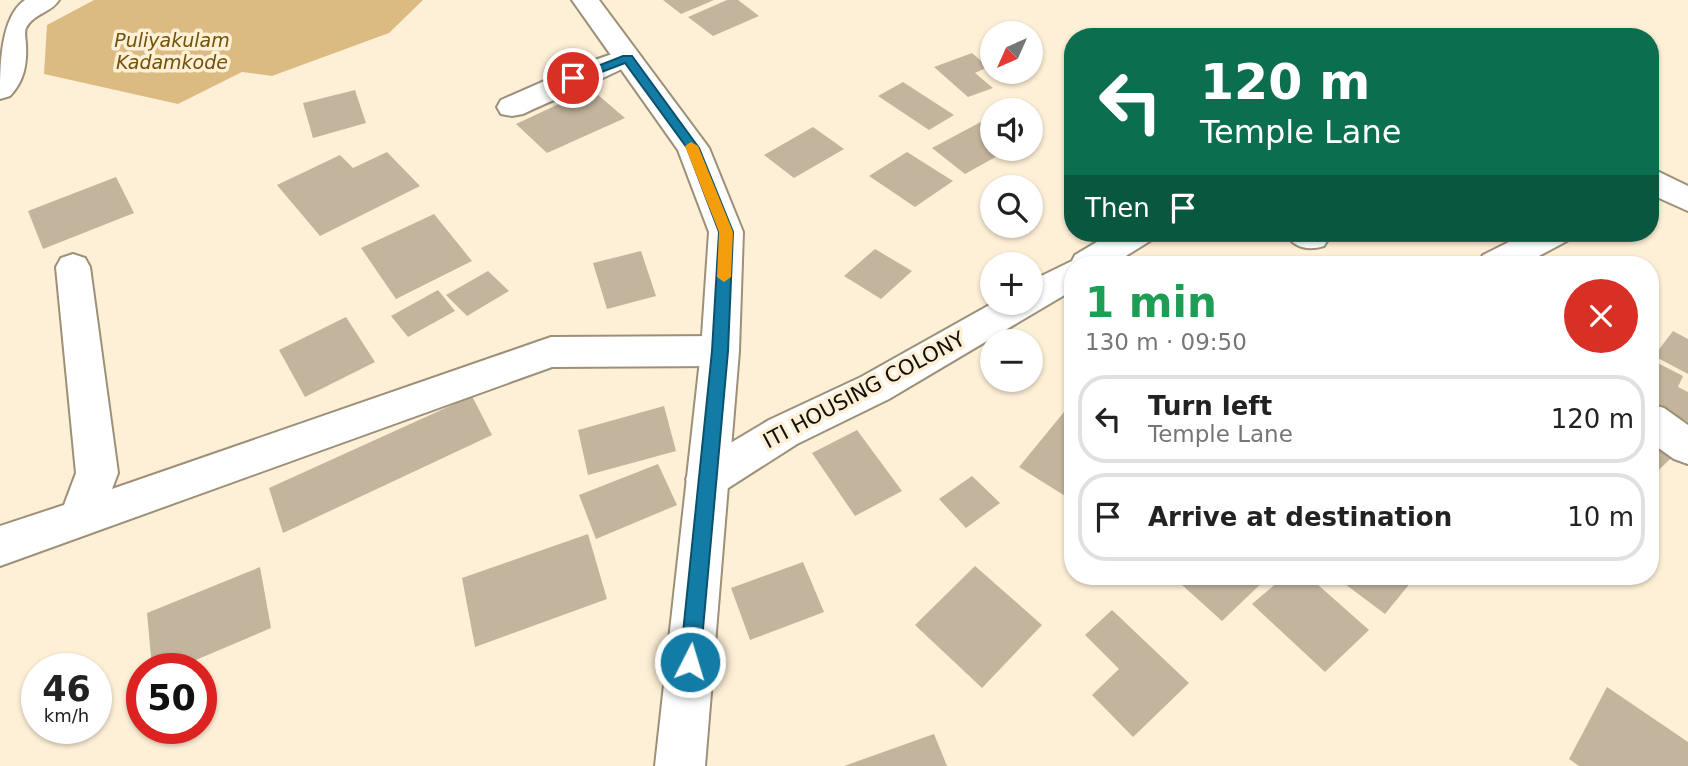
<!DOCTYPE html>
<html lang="en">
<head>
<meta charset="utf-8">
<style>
	:root { --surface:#fff; --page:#f6f6f6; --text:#222; --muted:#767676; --line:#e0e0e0 }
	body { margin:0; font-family:"DejaVu Sans",sans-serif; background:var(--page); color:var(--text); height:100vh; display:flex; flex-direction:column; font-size:26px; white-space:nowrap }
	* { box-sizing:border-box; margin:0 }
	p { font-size:23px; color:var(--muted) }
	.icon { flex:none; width:38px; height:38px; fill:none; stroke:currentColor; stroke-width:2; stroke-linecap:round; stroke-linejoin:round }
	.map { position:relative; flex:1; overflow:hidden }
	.side { position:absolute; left:1064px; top:256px; width:595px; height:329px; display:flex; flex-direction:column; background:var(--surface); border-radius:28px; box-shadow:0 2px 5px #0004 }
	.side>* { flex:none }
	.guide { position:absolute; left:1064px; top:28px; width:595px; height:214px; border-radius:28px; box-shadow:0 2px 5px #0004; background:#0b6e4f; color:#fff; overflow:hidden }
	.needle { width:46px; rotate:225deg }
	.buttons { position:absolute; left:980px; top:21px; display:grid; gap:14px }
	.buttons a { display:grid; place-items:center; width:63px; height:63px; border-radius:50%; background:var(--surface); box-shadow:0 2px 5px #0004; font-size:35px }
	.speed { position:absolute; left:21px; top:653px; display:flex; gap:14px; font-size:35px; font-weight:700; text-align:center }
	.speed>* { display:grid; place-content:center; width:91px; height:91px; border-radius:50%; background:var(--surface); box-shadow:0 2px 5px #0004; line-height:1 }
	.speed small { font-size:18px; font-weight:400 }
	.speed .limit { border:10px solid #d22; background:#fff; color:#111 }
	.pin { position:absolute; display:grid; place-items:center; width:60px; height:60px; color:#fff; margin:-30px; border:4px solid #fff; border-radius:50%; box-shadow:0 2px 7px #0007 }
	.me { position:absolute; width:77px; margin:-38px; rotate:5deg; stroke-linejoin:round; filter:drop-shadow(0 0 5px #0008) }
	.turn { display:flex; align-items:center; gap:24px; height:147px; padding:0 21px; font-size:32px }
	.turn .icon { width:91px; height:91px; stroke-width:2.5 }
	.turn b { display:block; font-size:49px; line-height:60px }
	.then { display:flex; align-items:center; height:66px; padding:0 21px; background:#0003; gap:14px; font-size:26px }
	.round { display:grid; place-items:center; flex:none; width:74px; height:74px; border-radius:37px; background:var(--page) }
	.overview { display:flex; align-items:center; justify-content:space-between; height:119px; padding:0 21px }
	h1 { font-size:42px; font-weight:800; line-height:52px; color:#1e9e55 }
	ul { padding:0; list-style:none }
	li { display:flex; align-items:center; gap:21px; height:88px; margin:0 14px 10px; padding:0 7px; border:4px solid var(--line); border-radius:28px }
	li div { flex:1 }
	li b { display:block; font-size:26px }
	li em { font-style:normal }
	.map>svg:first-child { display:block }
	.water { fill:#dbbb81 }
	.building { fill:#c3b59d }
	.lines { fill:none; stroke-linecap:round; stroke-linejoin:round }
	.street-casing { stroke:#9c9078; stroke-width:4 }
	.secondary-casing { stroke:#9c9078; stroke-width:4 }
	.street { fill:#fff; fill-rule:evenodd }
	.secondary { fill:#fff; fill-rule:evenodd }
	.route { fill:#137ca6; stroke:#0c516c; stroke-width:2 }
	.slow { fill:#f59e0b }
	.labels { text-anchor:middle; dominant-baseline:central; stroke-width:7; stroke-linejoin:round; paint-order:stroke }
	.far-water-label { font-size:19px; font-style:italic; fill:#715208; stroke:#fef0d7 }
	.street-label { font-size:21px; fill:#130f07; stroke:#fef0d7 }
</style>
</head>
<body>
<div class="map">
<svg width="1688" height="766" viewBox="0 0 1688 766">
	<rect width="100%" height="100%" fill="#fef0d7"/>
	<!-- water -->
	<path class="water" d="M 94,0 L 423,0 L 389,33 L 272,76 L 242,72 L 178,104 L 44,74 L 47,25 Z"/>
	<!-- building -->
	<g class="building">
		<path d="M 663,0 L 714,0 L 681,14 Z"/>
		<path d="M 727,0 L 738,0 L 759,16 L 713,36 L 688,17 Z"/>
		<path d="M 972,53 L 988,67 L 975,73 L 993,88 L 968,97 L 934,67 Z"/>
		<path d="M 903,82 L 954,115 L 929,130 L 878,96 Z"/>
		<path d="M 591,89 L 625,118 L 547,153 L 516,124 Z"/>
		<path d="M 355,90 L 366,123 L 313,138 L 303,103 Z"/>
		<path d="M 992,116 L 992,149 L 1010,149 L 965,174 L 932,148 Z"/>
		<path d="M 813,127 L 844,149 L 794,178 L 764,155 Z"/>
		<path d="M 387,152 L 420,186 L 320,236 L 277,185 L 340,155 L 353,168 Z"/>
		<path d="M 907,152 L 953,181 L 915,207 L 869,176 Z"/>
		<path d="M 116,177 L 134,213 L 43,249 L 28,211 Z"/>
		<path d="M 434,214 L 472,261 L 396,299 L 361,248 Z"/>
		<path d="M 875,249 L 912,271 L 881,299 L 844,276 Z"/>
		<path d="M 641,251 L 656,296 L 607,309 L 593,263 Z"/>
		<path d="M 488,271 L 509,291 L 467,316 L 446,295 Z"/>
		<path d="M 438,290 L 455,311 L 408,337 L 391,316 Z"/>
		<path d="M 346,317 L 375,362 L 305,397 L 279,350 Z"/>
		<path d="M 1673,331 L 1688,339 L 1688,374 L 1654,356 Z"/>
		<path d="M 1650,359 L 1683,376 L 1678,387 L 1688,392 L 1688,422 L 1650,402 L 1650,388 L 1656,377 L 1650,374 Z"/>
		<path d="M 472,396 L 492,435 L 283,533 L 269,488 Z"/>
		<path d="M 1073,401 L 1073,501 L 1019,467 Z"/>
		<path d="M 664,406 L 676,451 L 588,475 L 578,430 Z"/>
		<path d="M 1650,427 L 1682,448 L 1650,478 Z"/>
		<path d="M 857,430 L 902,491 L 855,516 L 812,453 Z"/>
		<path d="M 658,464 L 677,505 L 596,539 L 579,495 Z"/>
		<path d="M 972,476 L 1000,503 L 966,528 L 939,499 Z"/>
		<path d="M 588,534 L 607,599 L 475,647 L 462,578 Z"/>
		<path d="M 803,562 L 824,612 L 750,640 L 731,588 Z"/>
		<path d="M 975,566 L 1042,625 L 982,688 L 915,625 Z"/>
		<path d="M 260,567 L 271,628 L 177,668 L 152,668 L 147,613 Z"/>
		<path d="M 1172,576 L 1269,576 L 1222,621 Z"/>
		<path d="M 1285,576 L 1308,576 L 1369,630 L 1325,672 L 1252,604 Z"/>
		<path d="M 1345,576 L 1416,576 L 1385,614 L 1341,581 Z"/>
		<path d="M 1112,610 L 1189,683 L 1133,737 L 1092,695 L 1119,669 L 1085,635 Z"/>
		<path d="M 1607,687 L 1688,742 L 1688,766 L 1579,766 L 1569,759 Z"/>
		<path d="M 934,734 L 947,766 L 844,766 Z"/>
	</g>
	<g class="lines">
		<!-- street casing -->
		<g class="street-casing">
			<g id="street">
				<path d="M 25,0 L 59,0 C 51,13 34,13 26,28 C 24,33 26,39 26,45 C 27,65 24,81 10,96 L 0,99 C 0,67 0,17 25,0 Z"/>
				<path d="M 627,49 L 637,52 L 641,58 C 636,65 539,106 523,114 L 512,116 L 501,114 L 497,107 L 501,100 L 583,64 Z"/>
				<path d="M 1655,170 L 1688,186 L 1688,211 L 1650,194 L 1650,172 Z"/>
				<path d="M 1112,233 L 1155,233 L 1150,241 L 1113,264 L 1073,264 L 1073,290 L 889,399 L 797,444 L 722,492 L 707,497 L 692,492 L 686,479 L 692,466 L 769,420 L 861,377 L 993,303 L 1031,303 L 1031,281 L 1072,261 L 1075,255 Z"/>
				<path d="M 1285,233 L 1326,233 L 1329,238 L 1324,246 C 1308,251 1294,248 1285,233 Z"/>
				<path d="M 1527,233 L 1572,233 L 1567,241 L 1524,264 L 1478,264 L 1483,255 Z"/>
				<path d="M 73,254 L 85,258 L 90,267 L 118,473 L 112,489 L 551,337 L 720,336 L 733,341 L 739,351 L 733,361 L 720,366 L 552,367 L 0,566 L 0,526 L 64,505 L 76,473 L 56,267 L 61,258 Z"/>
				<path d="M 1650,404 L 1664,408 L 1688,425 L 1688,464 L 1674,459 L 1650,442 Z"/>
			</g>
		</g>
		<!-- secondary casing -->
		<g class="secondary-casing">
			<path id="secondary" d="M 572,0 L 599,0 L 709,148 L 743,232 L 739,351 L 705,766 L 655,766 L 701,351 L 709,232 L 678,150 Z"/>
		</g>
		<!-- street -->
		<use href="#street" class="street"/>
		<!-- secondary -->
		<use href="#secondary" class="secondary"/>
	</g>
	<!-- route -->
	<path class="route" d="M 623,56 L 632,56 L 699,148 L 733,232 L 728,351 L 700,662 L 697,668 L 690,671 L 683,668 L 680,662 L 712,351 L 719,232 L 687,148 L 625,63 L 578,81 L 567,78 Z"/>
	<!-- slow -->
	<path class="slow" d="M 691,142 L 698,146 L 733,232 L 731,277 L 724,282 L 717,277 L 719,232 L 685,146 Z"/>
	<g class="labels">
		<!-- far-water labels -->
		<g class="far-water-label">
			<text x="172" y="40">Puliyakulam<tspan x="172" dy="22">Kadamkode</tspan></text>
		</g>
		<!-- street labels -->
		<g class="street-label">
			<text transform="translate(864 390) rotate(-28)">ITI HOUSING COLONY</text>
		</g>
	</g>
</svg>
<div class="buttons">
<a><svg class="needle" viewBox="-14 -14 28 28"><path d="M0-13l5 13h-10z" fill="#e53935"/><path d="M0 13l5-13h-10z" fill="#767676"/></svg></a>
<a><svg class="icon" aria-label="sound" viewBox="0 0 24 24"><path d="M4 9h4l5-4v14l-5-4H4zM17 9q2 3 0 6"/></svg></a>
<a><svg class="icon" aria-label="search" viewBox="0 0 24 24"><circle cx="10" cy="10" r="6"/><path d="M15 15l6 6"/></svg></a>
<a>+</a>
<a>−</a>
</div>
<div class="speed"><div>46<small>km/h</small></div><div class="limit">50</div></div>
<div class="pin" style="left:573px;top:78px;background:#d93025"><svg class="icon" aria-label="arrive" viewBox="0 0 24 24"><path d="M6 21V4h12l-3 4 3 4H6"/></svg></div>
<svg class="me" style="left:690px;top:662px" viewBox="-20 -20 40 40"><circle r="17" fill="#137ca6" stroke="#fff" stroke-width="3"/><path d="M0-11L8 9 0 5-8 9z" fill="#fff"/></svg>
<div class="guide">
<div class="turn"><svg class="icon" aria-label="left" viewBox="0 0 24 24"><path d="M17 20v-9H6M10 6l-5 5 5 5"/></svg><div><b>120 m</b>Temple Lane</div></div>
<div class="then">Then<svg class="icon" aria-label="arrive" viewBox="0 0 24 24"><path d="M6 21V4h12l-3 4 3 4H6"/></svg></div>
</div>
<section class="side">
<div class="overview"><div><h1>1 min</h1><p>130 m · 09:50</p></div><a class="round" style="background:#d93025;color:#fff"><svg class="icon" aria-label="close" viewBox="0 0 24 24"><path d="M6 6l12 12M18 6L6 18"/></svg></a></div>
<ul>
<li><svg class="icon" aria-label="left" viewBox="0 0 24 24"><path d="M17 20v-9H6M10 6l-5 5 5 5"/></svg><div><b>Turn left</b><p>Temple Lane</p></div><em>120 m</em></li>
<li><svg class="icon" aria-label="arrive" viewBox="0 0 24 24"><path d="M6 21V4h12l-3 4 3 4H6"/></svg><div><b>Arrive at destination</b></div><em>10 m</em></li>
</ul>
</section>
</div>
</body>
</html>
